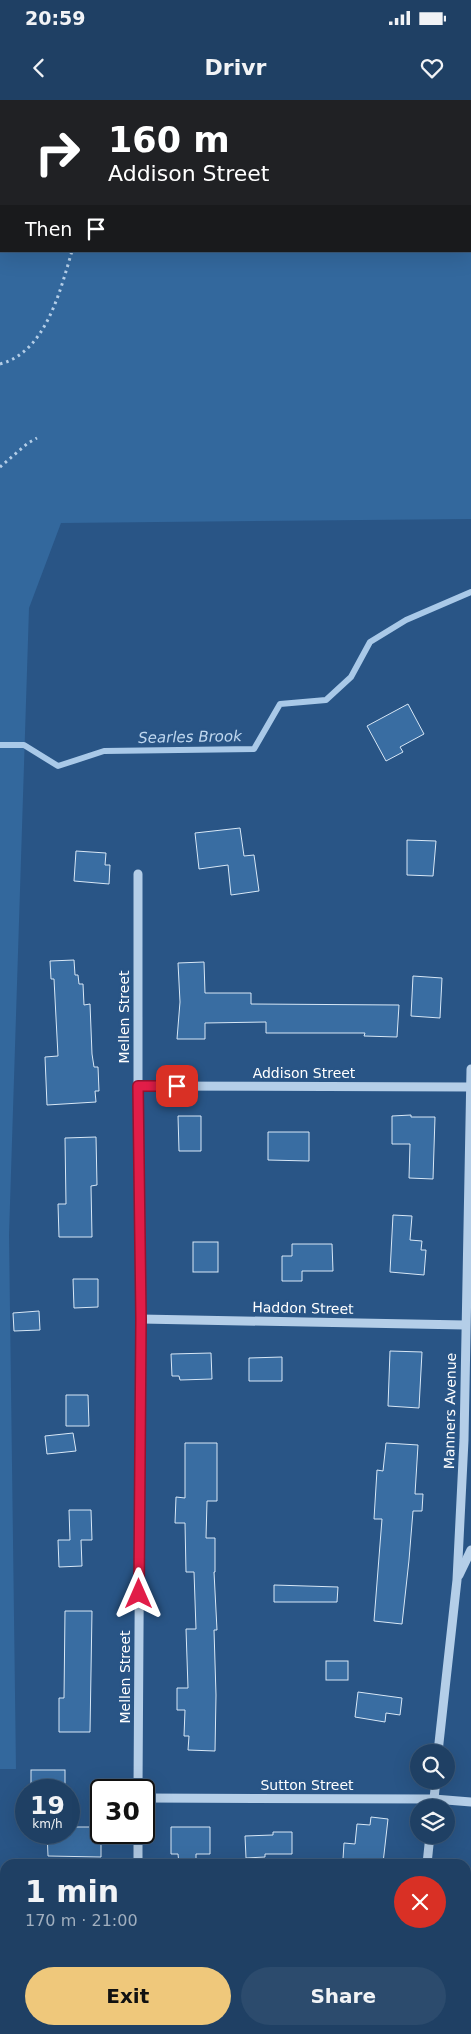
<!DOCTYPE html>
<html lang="en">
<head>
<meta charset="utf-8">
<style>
	:root { --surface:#1f4064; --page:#2c4b6d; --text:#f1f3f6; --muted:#a1afbf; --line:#3c5978; --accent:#efc87b }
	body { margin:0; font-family:"DejaVu Sans",sans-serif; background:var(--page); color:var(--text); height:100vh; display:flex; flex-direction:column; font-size:19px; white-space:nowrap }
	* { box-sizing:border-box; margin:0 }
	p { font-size:16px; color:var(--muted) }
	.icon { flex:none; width:28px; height:28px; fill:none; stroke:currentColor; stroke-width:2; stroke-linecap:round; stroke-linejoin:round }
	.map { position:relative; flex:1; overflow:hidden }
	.drawer { position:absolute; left:0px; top:1759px; width:471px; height:176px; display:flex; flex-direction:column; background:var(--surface); border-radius:15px 15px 0 0; box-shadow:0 5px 20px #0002,0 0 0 1px var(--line) }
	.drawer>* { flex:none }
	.guide { position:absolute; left:0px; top:0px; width:471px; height:152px; box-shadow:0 5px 20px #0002,0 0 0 1px var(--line); background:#202124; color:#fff; overflow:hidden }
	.controls { position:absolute; left:410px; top:1644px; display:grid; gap:10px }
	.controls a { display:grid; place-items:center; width:45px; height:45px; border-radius:50%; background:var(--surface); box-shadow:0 5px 20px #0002,0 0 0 1px var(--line); font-size:25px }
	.speed { position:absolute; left:15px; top:1679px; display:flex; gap:10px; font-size:25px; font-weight:700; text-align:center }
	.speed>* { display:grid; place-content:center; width:65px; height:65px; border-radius:50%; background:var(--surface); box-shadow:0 5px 20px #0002,0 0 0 1px var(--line); line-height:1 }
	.speed small { font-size:12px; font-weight:400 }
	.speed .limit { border:2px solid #111; border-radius:8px; background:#fff; color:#111 }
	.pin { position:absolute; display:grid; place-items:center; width:42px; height:42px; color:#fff; margin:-21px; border-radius:10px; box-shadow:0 2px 8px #0006 }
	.me { position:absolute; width:55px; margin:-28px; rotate:0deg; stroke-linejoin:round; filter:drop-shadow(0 0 4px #0008) }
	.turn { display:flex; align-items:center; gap:18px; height:105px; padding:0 25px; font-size:22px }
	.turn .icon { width:65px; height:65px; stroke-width:2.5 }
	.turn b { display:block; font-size:35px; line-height:42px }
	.then { display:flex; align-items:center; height:48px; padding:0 25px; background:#0003; gap:10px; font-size:19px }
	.round { display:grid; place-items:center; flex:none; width:52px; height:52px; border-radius:26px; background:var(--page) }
	.headline { display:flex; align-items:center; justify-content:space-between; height:85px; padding:0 25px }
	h1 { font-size:30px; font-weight:600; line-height:38px }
	.cta { display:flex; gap:10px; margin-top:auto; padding:10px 25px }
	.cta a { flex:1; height:58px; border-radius:30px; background:var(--accent); color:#111; font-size:20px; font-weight:600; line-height:58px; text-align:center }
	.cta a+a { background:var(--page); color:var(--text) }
	.status { display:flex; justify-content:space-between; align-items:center; height:35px; padding:0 25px; background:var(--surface); direction:ltr }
	.status svg { height:14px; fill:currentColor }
	header { display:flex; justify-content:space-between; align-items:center; height:65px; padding:0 25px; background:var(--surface); font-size:22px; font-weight:600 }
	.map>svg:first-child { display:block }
	.green { fill:#33689d; fill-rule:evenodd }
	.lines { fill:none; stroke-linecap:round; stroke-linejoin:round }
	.stream { stroke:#a9c9e8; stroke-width:6 }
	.building { fill:#396da2; stroke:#d7e7f6 }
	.path { stroke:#b4cee8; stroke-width:3; stroke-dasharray:2.5 4; stroke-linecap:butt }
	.minor { stroke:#b4cee8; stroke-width:9 }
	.route-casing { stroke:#92132f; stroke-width:12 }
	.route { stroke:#e11d48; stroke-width:9 }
	.labels { text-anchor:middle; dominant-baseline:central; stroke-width:5; stroke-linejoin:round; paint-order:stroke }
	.street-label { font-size:14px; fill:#fff; stroke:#295586 }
	.water-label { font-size:15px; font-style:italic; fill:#bfd7ef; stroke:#295586 }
</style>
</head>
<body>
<div class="status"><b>20:59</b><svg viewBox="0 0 49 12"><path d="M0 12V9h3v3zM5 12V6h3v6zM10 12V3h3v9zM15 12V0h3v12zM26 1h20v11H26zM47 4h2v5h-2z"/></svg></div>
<header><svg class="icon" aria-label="back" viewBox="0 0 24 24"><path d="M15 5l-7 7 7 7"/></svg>Drivr<svg class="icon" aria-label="heart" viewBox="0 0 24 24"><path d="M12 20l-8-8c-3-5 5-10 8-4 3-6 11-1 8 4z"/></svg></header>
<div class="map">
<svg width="471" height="1934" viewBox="0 0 471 1934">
	<rect width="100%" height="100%" fill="#295586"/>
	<!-- green -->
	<path class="green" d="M 0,0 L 471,0 L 471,419 L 61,423 L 29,508 L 9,1135 L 16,1669 L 0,1669 ZM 1,1 L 470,1 L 470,151 L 1,151 Z"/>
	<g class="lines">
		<!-- stream -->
		<path class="stream" d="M 0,645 L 24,645 L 58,666 L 104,651 L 254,649 L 280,604 L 326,600 L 351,577 L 370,542 L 406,520 L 471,492"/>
	</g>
	<!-- building -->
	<g class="building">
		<path d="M 408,604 L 424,634 L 400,647 L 403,652 L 386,661 L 367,626 Z"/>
		<path d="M 240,728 L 244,756 L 254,755 L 259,791 L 231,795 L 228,765 L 199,769 L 195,733 Z"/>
		<path d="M 407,740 L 436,741 L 433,776 L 407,775 Z"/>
		<path d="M 76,751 L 106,753 L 105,765 L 110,765 L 109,784 L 74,781 Z"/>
		<path d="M 74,860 L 75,875 L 78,875 L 79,884 L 83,884 L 84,905 L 90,904 L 92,954 L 94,967 L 98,967 L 99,991 L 95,991 L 96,1002 L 47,1005 L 45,957 L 58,956 L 54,879 L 51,879 L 50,861 Z"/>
		<path d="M 204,862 L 205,893 L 251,893 L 251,904 L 399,905 L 397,937 L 364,936 L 365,933 L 266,933 L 266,922 L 205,923 L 205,939 L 177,939 L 180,902 L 178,863 Z"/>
		<path d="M 413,876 L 442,878 L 440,918 L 411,916 Z"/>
		<path d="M 411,1015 L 411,1017 L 435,1017 L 433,1079 L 409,1078 L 410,1044 L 392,1044 L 392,1016 Z"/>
		<path d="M 178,1016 L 201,1016 L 201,1051 L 179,1051 Z"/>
		<path d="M 268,1032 L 309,1032 L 309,1061 L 268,1060 Z"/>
		<path d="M 96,1037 L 97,1085 L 91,1086 L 92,1137 L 59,1137 L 58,1104 L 66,1104 L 65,1038 Z"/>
		<path d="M 393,1115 L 412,1116 L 410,1140 L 422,1141 L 421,1150 L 426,1150 L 424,1175 L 390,1172 Z"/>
		<rect x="193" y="1142" width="25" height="30"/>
		<path d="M 292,1144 L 332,1144 L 333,1171 L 302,1171 L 302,1181 L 282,1181 L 282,1156 L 292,1156 Z"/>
		<path d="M 73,1179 L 98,1179 L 98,1207 L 74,1208 Z"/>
		<path d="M 39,1211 L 40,1230 L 14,1231 L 13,1213 Z"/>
		<path d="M 390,1251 L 422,1252 L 419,1308 L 388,1306 Z"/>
		<path d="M 211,1253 L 212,1279 L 180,1280 L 179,1276 L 172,1276 L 171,1254 Z"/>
		<path d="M 282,1257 L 282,1281 L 249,1281 L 249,1258 Z"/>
		<path d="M 66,1295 L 88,1295 L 89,1326 L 66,1326 Z"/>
		<path d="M 73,1333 L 76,1351 L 47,1354 L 45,1336 Z"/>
		<path d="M 185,1343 L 217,1343 L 217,1401 L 207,1401 L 206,1438 L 215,1438 L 215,1472 L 214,1472 L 217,1530 L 214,1530 L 216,1595 L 215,1651 L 188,1650 L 189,1636 L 184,1636 L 185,1610 L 177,1610 L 177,1588 L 188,1588 L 186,1529 L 196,1529 L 194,1472 L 186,1472 L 185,1423 L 175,1423 L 176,1397 L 185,1398 Z"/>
		<path d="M 386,1343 L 418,1345 L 415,1394 L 423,1394 L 422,1411 L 413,1411 L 409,1460 L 402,1524 L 374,1521 L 382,1419 L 374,1419 L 377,1370 L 383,1371 Z"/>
		<path d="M 69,1410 L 91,1410 L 92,1440 L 81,1440 L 82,1466 L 59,1467 L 58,1440 L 70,1440 Z"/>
		<path d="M 274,1485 L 338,1487 L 337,1502 L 274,1502 Z"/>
		<path d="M 65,1511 L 92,1511 L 90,1632 L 59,1632 L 59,1598 L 64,1598 Z"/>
		<rect x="326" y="1561" width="22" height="19"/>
		<path d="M 358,1592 L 402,1598 L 400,1615 L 386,1613 L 385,1622 L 355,1617 Z"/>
		<rect x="31" y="1670" width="34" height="20"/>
		<path d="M 371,1717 L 388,1719 L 383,1763 L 343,1759 L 344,1743 L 355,1744 L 357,1724 L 370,1725 Z"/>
		<path d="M 69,1727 L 101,1727 L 101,1757 L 48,1756 L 47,1732 L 69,1732 Z"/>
		<path d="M 171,1727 L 210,1727 L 210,1754 L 196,1754 L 196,1764 L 179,1764 L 178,1754 L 171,1754 Z"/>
		<path d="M 273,1732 L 292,1732 L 292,1754 L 265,1754 L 265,1757 L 246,1758 L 245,1736 L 273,1735 Z"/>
	</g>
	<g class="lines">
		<!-- path -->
		<g class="path">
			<path d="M 124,1 L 125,0"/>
			<path d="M 0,264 C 46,252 60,191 72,151"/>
			<path d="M 0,367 L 28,343 L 37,338"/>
		</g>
		<!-- minor -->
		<g class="minor">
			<path d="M 138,986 L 471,987"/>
			<path d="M 141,1219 L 465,1225"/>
			<path d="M 459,1475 L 471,1450"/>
			<path d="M 438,1652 L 457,1480 L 464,1340 L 471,969"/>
			<path d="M 138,1690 L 141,1219 L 138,986 L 138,774"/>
			<path d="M 144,1698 L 434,1699 L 471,1702"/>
			<path d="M 433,1708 L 436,1680"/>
			<path d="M 138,1764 L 138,1732"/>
			<path d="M 427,1764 L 430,1735"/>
			<path d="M 137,1932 L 471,1933"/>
		</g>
	</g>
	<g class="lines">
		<!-- route casing -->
		<g class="route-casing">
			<path id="route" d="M 139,1494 L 141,1219 L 138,986 L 177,986"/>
		</g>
		<!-- route -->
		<use href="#route" class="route"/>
	</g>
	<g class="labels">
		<!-- street labels -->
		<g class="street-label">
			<text transform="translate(124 917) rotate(-90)">Mellen Street</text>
			<text x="304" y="973">Addison Street</text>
			<text transform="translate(303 1208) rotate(1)">Haddon Street</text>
			<text transform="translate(450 1311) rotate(-89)">Manners Avenue</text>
			<text transform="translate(125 1577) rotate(-90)">Mellen Street</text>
			<text x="307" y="1685">Sutton Street</text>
		</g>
		<!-- water labels -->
		<g class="water-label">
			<text transform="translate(190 637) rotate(-1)">Searles Brook</text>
		</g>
	</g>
</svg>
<div class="controls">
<a><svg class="icon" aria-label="search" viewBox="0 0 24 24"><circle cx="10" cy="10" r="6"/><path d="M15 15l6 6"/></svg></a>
<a><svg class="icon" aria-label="layers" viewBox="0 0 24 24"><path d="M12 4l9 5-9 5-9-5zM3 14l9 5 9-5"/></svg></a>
</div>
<div class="speed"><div>19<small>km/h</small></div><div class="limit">30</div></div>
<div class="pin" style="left:177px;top:986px;background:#d93025"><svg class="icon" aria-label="arrive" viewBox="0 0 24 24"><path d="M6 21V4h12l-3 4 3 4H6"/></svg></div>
<svg class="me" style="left:139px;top:1494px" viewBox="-20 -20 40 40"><path d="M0-17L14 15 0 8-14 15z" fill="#e11d48" stroke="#fff" stroke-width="4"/></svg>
<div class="guide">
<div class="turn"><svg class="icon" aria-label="right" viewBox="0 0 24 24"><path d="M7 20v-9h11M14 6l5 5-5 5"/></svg><div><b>160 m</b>Addison Street</div></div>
<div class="then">Then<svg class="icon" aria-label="arrive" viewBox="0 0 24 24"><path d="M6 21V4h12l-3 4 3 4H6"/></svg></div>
</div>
<section class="drawer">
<div class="headline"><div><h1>1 min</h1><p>170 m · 21:00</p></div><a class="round" style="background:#d93025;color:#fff"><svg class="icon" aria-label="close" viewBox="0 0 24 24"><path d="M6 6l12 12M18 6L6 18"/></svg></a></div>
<div class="cta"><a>Exit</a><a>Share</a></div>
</section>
</div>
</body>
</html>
